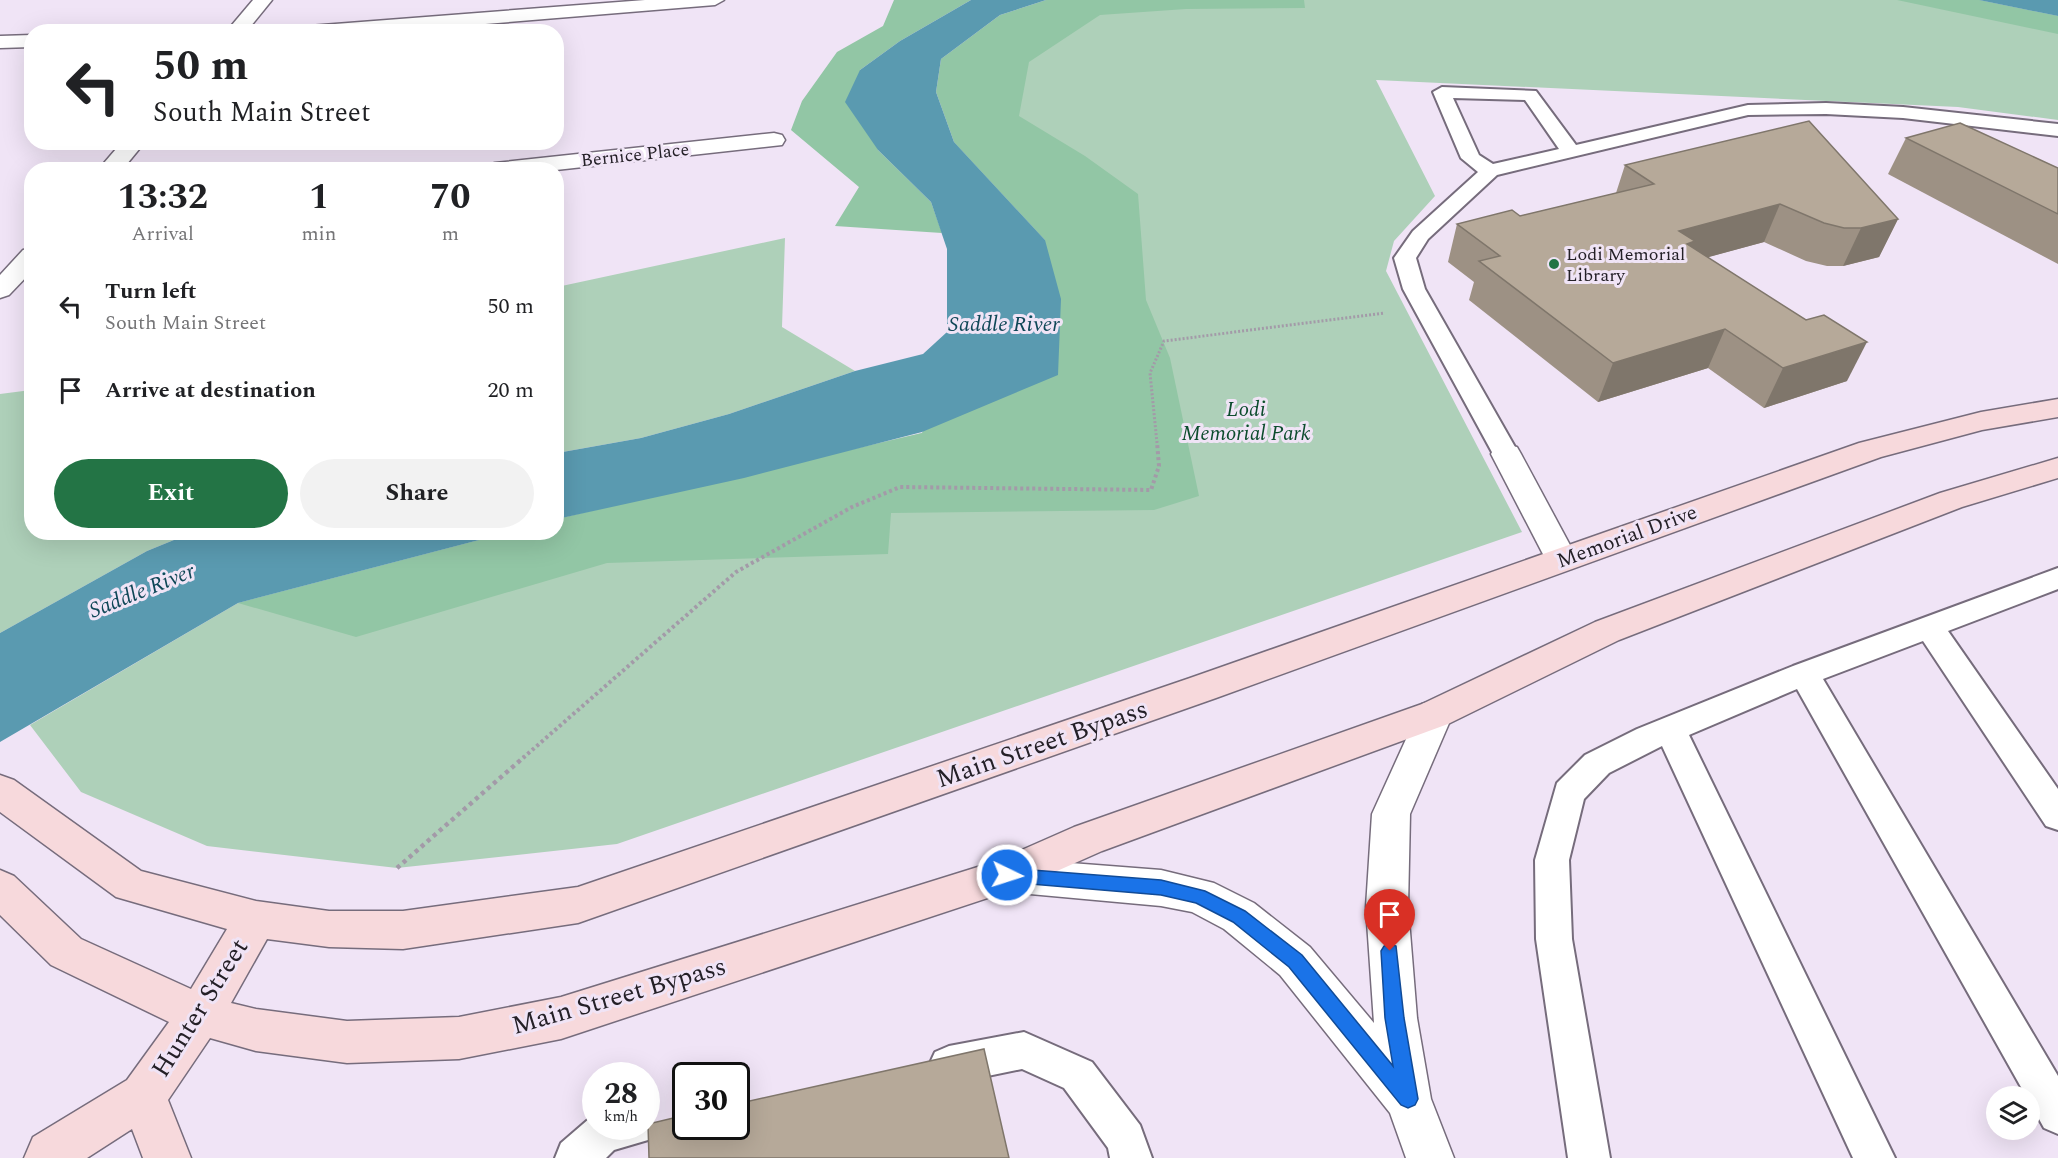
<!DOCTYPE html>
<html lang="en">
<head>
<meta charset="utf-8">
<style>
	:root { --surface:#fff; --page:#f2f2f2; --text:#202124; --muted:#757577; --accent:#237445 }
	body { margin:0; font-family:Spectral,serif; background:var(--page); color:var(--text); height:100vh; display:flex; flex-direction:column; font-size:22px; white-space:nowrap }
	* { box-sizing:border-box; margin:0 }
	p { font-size:20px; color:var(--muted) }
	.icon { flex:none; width:33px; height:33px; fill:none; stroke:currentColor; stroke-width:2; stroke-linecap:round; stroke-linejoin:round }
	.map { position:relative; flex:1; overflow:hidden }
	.sheet { position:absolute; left:24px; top:162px; width:540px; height:378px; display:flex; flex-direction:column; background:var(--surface); border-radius:24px; box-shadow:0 6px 24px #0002 }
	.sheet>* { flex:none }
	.hud { position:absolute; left:24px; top:24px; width:540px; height:126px; border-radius:24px; box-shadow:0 6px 24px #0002; background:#fff; color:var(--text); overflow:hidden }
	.controls { position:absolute; left:1986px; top:1086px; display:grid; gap:12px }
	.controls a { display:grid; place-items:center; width:54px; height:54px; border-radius:50%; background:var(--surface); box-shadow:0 6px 24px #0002; font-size:30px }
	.speed { position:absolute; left:582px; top:1062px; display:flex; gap:12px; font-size:30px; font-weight:700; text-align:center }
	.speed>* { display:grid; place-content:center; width:78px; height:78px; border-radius:50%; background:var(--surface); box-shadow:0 6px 24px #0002; line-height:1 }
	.speed small { font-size:15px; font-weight:400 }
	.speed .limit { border:3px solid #111; border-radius:9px; background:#fff; color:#111 }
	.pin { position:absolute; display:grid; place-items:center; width:51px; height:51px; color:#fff; margin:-62px -26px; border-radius:50% 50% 50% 0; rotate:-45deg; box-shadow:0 0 6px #0007 }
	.pin .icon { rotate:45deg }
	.me { position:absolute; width:66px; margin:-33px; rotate:94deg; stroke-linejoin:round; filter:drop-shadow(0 0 4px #0008) }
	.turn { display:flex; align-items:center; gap:21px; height:126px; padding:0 30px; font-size:27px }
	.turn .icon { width:78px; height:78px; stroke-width:2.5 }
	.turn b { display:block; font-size:42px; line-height:51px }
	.eta { display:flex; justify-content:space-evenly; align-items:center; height:102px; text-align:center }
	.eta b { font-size:36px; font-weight:700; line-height:42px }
	.cta { display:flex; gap:12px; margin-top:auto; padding:12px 30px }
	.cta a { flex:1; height:69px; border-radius:36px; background:var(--accent); color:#fff; font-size:24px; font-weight:700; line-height:69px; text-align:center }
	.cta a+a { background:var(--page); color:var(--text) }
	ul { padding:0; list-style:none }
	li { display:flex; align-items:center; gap:18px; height:84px; padding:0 30px }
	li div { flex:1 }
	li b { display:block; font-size:22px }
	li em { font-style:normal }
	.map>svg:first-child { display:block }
	.green { fill:#aed0b9 }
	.forest { fill:#92c6a5 }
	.water { fill:#5a9ab0 }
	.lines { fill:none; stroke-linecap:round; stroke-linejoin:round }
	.lane-casing { stroke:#766c7c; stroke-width:4 }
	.street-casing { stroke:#766c7c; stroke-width:3 }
	.secondary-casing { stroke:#766c7c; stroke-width:3 }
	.path-far2 { stroke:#a39aa8; stroke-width:3; stroke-dasharray:2 2; stroke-linecap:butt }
	.path-far1 { stroke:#a39aa8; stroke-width:4; stroke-dasharray:3 3; stroke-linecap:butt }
	.path { stroke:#a39aa8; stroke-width:4.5; stroke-dasharray:4 4; stroke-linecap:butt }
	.lane { fill:#fff; fill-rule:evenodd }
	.street { fill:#fff; fill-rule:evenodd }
	.secondary { fill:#f7d9dc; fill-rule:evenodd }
	.wall { fill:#9d9184 }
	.shaded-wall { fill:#7f766b }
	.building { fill:#b6a999; stroke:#7f766b; stroke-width:1.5 }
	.route { fill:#1a73e8; stroke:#114b97; stroke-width:1.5 }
	.poi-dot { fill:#237445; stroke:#f0e4f6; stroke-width:2 }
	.labels { text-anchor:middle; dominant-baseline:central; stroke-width:6; stroke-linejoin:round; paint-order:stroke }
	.far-street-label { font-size:18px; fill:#242027; stroke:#f0e4f6 }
	.far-poi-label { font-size:18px; fill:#242027; stroke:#f0e4f6; text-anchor:start }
	.park-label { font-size:21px; font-style:italic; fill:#0c4c2d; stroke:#f0e4f6 }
	.street-label { font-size:21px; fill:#242027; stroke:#f0e4f6 }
	.water-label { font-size:22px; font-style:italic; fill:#0f4757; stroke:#f0e4f6 }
	.near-street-label { font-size:26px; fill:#242027; stroke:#f0e4f6 }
</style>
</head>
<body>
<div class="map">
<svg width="2058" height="1158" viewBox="0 0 2058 1158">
	<rect width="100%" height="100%" fill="#f0e4f6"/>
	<!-- green -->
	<g class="green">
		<path d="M 1046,0 L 1979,0 L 2058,16 L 2058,120 L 1958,107 L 1376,80 L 1435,196 L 1394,241 L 1386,271 L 1522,532 L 617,844 L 397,868 L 207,846 L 81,792 L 30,725 L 238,603 L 506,533 L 556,532 L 557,519 L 922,433 L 1045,240 L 954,142 Z"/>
		<path d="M 785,238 L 782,327 L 855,371 L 729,414 L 641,438 L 557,453 L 557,287 Z"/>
		<path d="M 31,390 L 32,532 L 191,533 L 147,551 L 0,633 L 0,394 Z"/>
	</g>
	<!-- forest -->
	<g class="forest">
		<path d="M 894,0 L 971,0 L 900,41 L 860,70 L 878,150 L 931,202 L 942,233 L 835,226 L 859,187 L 791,130 L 802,101 L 837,52 L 883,26 Z"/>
		<path d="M 1046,0 L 1304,0 L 1305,8 L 1186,9 L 1100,15 L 1029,62 L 1019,116 L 1085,156 L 1138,194 L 1146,300 L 1170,358 L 1199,496 L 1154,510 L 891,513 L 888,554 L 607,563 L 356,637 L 238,603 L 506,533 L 556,532 L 557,519 L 922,433 L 1045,240 L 954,142 L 936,92 L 941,59 L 1000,15 Z"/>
		<path d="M 1897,0 L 1979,0 L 2058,16 L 2058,34 Z"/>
	</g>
	<!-- water -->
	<g class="water">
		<path d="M 971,0 L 1046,0 L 1000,15 L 941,59 L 936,92 L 954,142 L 1045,240 L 1061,299 L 1058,375 L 922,432 L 744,478 L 557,519 L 557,453 L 641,438 L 729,414 L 855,371 L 923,354 L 947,332 L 947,249 L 931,202 L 878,150 L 845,102 L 860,70 L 900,41 Z"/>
		<path d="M 1979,0 L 2058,0 L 2058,16 Z"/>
		<path d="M 191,533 L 191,532 L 506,533 L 238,603 L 0,742 L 0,633 L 147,551 Z"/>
	</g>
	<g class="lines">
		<!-- lane casing -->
		<g class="lane-casing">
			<g id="lane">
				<path d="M 1442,87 L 1536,91 L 1576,145 L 1748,105 L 1826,103 L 1903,107 L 2058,124 L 2058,136 L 1903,118 L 1826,114 L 1748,115 L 1497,175 L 1428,239 L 1416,258 L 1425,289 L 1519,454 L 1515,460 L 1506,462 L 1497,460 L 1493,454 L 1403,289 L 1394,258 L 1413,231 L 1478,172 L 1461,158 L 1433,92 ZM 1453,98 L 1525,100 L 1559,149 L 1493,164 L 1479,155 Z"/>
				<path d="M 2058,568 L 2058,589 L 1948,631 L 2058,789 L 2058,830 L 2046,826 L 1923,641 L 1823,679 L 2058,1076 L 2058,1134 L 2044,1128 L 2030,1103 L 2030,1096 L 2026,1096 L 1797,689 L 1689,735 L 1895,1158 L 1853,1158 L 1662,746 L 1609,773 L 1584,799 L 1569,860 L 1572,939 L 1610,1158 L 1568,1158 L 1536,939 L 1535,860 L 1557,783 L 1585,755 L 1637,729 L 1793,666 Z"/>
				<path d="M 1024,1032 L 1092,1062 L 1140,1125 L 1152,1158 L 1110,1158 L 1108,1148 L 1064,1088 L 1022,1069 L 949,1084 L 935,1078 L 929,1065 L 935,1052 L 949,1046 Z"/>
				<path d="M 646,1111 L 654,1126 L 648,1140 L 614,1150 L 606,1158 L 555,1158 L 561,1143 L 590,1118 L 596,1115 L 596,1126 L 646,1126 Z"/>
			</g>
		</g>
		<!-- street casing -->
		<g class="street-casing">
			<g id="street">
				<path d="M 253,0 L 272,0 L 246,32 L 226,32 Z"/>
				<path d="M 645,0 L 724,0 L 715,5 L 387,32 L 300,32 L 309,26 Z"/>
				<path d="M 32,35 L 32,47 L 0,48 L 0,36 Z"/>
				<path d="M 774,133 L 782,135 L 785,140 L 782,145 L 556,170 L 484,170 L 487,165 L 495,163 Z"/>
				<path d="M 122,142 L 145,142 L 122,170 L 98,170 Z"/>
				<path d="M 32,248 L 32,271 L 9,295 L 0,298 L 0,275 L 23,250 Z"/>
				<path d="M 1506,445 L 1517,447 L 1521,454 L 1578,560 L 1573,568 L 1562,571 L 1551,568 L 1546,560 L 1491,454 L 1495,447 Z"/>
				<path d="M 1435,700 L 1448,704 L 1453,714 L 1410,814 L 1408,907 L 1417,1018 L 1431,1099 L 1454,1158 L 1406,1158 L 1390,1113 L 1280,975 L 1224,929 L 1192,912 L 1161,906 L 1007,892 L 993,887 L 987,875 L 993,863 L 1007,858 L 1161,870 L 1214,883 L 1254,903 L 1310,947 L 1374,1023 L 1366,907 L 1372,814 L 1422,704 Z"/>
			</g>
		</g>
		<!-- secondary casing -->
		<g class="secondary-casing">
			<path id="secondary" d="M 2058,399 L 2058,417 L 1982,430 L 1881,457 L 1216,698 L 578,923 L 403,949 L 329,947 L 267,939 L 231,1003 L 256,1009 L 347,1021 L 459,1017 L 561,997 L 997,861 L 1074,827 L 1422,704 L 1595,622 L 1940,493 L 2058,458 L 2058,478 L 1962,507 L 1619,640 L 1448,724 L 1102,851 L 1021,887 L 561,1039 L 459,1059 L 347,1063 L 256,1051 L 210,1038 L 168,1100 L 191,1158 L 143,1158 L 132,1129 L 87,1158 L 24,1158 L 33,1137 L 127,1080 L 169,1022 L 51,965 L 0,915 L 0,870 L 14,876 L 81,939 L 191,989 L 227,929 L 116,897 L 0,812 L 0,775 L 14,780 L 141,871 L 256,901 L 329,911 L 403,911 L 578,887 L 1190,678 L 1859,443 L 1981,412 Z"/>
		</g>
		<!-- path-far2 -->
		<path class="path-far2" d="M 1157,443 L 1150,373 L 1164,341 L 1385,313"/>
		<!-- path-far1 -->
		<path class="path-far1" d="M 523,758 L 736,572 L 852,507 L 900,487 L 1151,490 L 1159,466 L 1157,442"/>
		<!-- path -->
		<path class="path" d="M 397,868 L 524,757"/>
		<!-- lane -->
		<use href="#lane" class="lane"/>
		<!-- street -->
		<use href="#street" class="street"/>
		<!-- secondary -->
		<use href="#secondary" class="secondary"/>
	</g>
	<!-- wall -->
	<g class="wall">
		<path d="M 1906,138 L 2058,168 L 2058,264 L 1888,174 Z"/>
		<path d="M 1625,165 L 1898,219 L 1879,257 L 1843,266 L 1827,266 L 1806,261 L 1764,242 L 1708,257 L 1847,381 L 1764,408 L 1708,368 L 1598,402 L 1469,300 L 1474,282 L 1448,262 L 1457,224 L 1520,216 L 1616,193 Z"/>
	</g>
	<!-- shaded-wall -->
	<g class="shaded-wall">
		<path d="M 1780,204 L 1764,242 L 1687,263 L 1679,231 Z"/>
		<path d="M 1898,219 L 1879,257 L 1843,266 L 1861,228 Z"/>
		<path d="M 1725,329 L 1708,368 L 1598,402 L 1613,363 Z"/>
		<path d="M 1867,342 L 1847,381 L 1764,408 L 1783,368 Z"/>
	</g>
	<!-- building -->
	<g class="building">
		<path d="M 1809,121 L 1898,219 L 1861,228 L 1844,228 L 1824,223 L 1780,204 L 1679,231 L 1695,241 L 1687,244 L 1806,320 L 1824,315 L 1867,342 L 1783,368 L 1725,329 L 1613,363 L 1479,261 L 1500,256 L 1457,224 L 1512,210 L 1520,216 L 1654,184 L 1625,165 Z"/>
		<path d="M 1960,123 L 2058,168 L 2058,214 L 1906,138 Z"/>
		<path d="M 984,1049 L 1009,1158 L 649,1158 L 648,1124 L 686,1115 L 686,1126 L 736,1126 L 736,1104 Z"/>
	</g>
	<!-- route -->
	<path class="route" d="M 1007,868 L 1161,880 L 1205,891 L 1245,911 L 1302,955 L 1393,1066 L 1385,1018 L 1381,951 L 1384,946 L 1390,944 L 1396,946 L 1404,1018 L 1418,1099 L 1415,1105 L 1408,1108 L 1401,1105 L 1289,967 L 1233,922 L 1196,903 L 1161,895 L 1007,882 L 1001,880 L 999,875 L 1001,870 Z"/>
	<!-- markers -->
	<circle class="poi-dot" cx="1554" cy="264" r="6"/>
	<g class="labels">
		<!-- far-street labels -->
		<g class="far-street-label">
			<text transform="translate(635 155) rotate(-6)">Bernice Place</text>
		</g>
		<!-- far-poi labels -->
		<g class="far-poi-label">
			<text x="1566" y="254">Lodi Memorial<tspan x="1566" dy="21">Library</tspan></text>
		</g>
		<!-- park labels -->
		<g class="park-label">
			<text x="1246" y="410">Lodi<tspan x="1246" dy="24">Memorial Park</tspan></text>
		</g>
		<!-- street labels -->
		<g class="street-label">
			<text transform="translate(1627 537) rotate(-20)">Memorial Drive</text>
		</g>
		<!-- water labels -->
		<g class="water-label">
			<text x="1004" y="324">Saddle River</text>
			<text transform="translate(142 591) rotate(-22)">Saddle River</text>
		</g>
		<!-- near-street labels -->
		<g class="near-street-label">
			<text transform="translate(1042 744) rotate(-19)">Main Street Bypass</text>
			<text transform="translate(619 996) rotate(-16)">Main Street Bypass</text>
			<text transform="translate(200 1008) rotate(-58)">Hunter Street</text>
		</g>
	</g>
</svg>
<div class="controls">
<a><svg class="icon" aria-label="layers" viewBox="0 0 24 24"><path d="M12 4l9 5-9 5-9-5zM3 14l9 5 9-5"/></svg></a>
</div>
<div class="speed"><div>28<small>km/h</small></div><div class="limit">30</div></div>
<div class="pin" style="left:1390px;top:951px;background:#d93025"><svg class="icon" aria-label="arrive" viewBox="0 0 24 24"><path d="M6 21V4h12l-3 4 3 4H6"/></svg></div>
<svg class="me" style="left:1007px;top:875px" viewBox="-20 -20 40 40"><circle r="17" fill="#1a73e8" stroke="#fff" stroke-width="3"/><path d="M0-11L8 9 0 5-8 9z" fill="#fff"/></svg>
<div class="hud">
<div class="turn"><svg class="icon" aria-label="left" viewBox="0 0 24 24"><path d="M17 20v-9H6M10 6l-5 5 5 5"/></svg><div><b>50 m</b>South Main Street</div></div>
</div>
<section class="sheet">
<div class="eta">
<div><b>13:32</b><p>Arrival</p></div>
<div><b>1</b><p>min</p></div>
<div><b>70</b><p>m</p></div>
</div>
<ul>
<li><svg class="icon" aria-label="left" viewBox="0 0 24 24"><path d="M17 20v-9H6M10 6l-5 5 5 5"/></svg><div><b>Turn left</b><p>South Main Street</p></div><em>50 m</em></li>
<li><svg class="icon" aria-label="arrive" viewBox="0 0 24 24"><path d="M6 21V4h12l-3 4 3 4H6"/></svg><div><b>Arrive at destination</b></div><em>20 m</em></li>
</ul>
<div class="cta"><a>Exit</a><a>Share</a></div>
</section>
</div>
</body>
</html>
